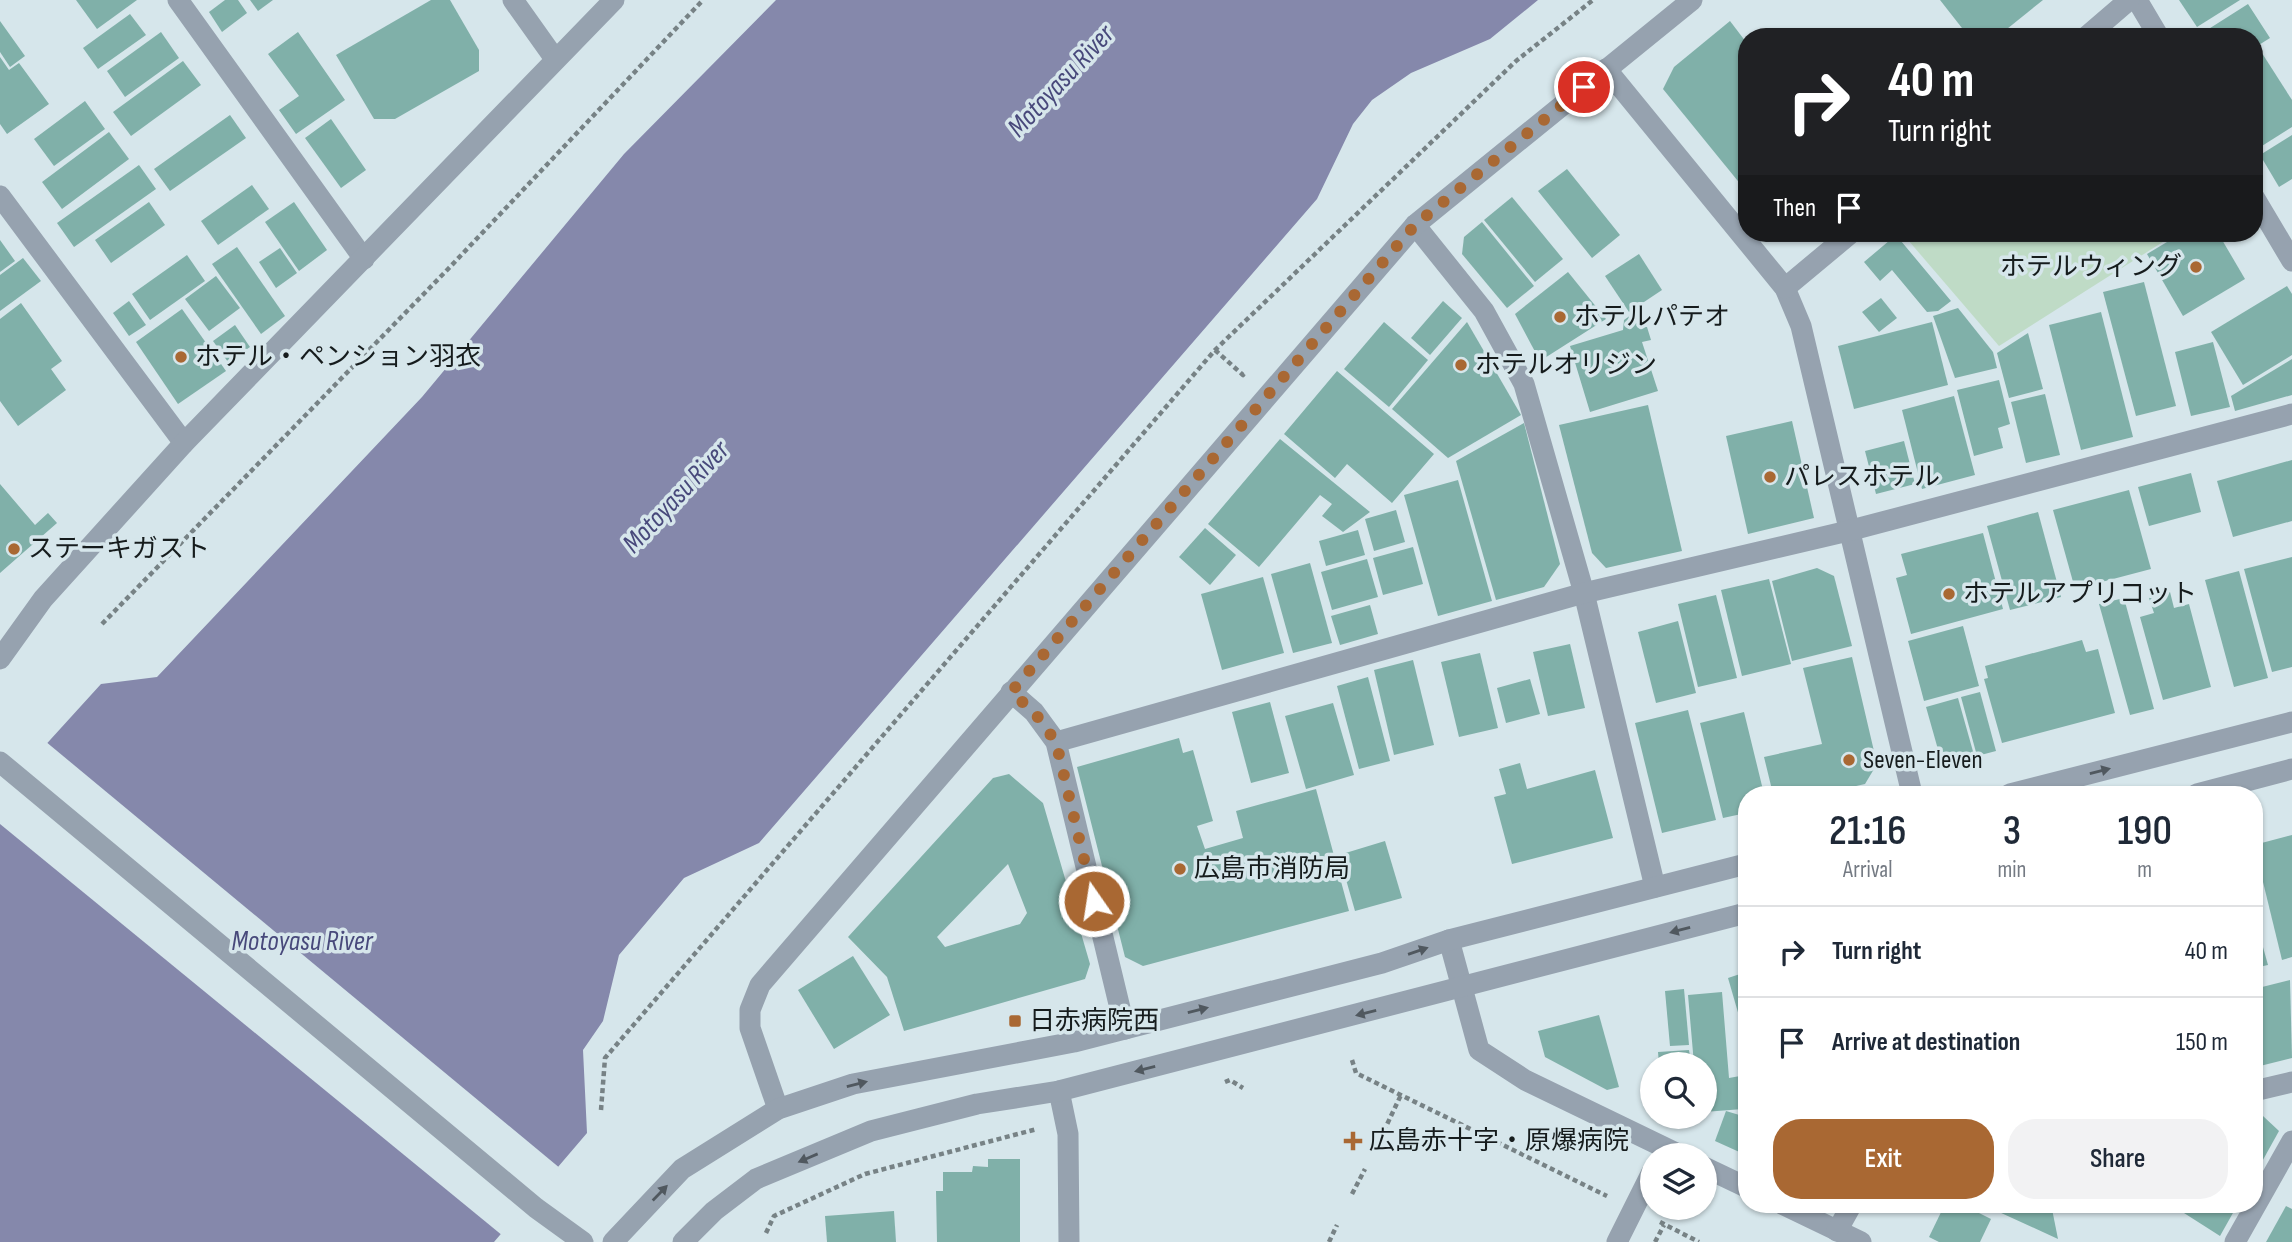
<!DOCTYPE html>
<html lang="en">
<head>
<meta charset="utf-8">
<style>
	:root { --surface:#fff; --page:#f2f2f3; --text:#1f2937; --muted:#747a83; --line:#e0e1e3; --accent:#a96833 }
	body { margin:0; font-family:"Sofia Sans Condensed","Noto Sans JP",sans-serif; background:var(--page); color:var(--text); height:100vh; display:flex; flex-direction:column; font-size:26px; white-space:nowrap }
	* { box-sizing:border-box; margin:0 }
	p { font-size:23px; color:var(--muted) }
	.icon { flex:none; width:38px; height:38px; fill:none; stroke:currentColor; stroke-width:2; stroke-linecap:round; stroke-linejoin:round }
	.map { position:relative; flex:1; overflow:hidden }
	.side { position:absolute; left:1738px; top:786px; width:525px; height:427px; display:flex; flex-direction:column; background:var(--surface); border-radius:28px; box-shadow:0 2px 5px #0004 }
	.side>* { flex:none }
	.hud { position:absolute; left:1738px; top:28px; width:525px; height:214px; border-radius:28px; box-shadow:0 2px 5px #0004; background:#202124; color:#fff; overflow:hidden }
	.tools { position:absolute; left:1640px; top:1052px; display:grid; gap:14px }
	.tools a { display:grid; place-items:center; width:77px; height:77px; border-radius:50%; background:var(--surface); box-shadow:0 2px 5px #0004; font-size:35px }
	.pin { position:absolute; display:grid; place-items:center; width:60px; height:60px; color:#fff; margin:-30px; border:4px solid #fff; border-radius:50%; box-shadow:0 2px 7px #0007 }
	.me { position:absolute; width:77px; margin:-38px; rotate:347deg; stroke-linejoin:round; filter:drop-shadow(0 0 5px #0008) }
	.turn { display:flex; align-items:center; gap:24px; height:147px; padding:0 35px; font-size:32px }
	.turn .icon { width:91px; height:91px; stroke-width:2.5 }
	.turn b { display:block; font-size:49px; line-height:60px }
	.then { display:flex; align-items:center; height:66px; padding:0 35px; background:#0003; gap:14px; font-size:26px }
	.eta { display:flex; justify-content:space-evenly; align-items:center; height:119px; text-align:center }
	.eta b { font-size:42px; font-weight:600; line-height:49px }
	.primary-button { display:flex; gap:14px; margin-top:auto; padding:14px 35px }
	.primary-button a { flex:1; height:80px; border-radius:28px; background:var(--accent); color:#fff; font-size:28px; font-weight:600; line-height:80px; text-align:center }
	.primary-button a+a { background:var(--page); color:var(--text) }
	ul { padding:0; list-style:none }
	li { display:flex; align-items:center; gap:21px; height:91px; padding:0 35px; border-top:2px solid var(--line) }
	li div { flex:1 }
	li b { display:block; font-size:26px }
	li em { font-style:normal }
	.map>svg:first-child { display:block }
	.green { fill:#bfdbc6 }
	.water { fill:#8588ab }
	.pier { fill:#d6e6eb }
	.building { fill:#80b0a9; fill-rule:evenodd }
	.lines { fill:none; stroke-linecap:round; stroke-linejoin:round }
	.path { stroke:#778285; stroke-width:4.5; stroke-dasharray:5 3.5; stroke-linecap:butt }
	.minor { stroke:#96a2af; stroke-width:21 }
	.oneway { fill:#50585f }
	.route { stroke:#a96833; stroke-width:12; stroke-dasharray:0 21.6 }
	.poi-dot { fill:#a96833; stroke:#d6e6eb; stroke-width:2.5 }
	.labels { text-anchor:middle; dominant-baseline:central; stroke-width:7; stroke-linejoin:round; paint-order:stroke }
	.poi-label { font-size:26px; fill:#161c1d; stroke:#d6e6eb; text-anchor:start }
	.water-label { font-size:28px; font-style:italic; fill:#48497b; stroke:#d6e6eb }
</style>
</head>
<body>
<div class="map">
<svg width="2292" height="1242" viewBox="0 0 2292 1242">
	<rect width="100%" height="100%" fill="#d6e6eb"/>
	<!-- green -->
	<path class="green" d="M 1902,233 L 2177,233 L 1999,346 Z"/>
	<!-- water -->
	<path class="water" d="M 776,0 L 1538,0 L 1490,39 L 1411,73 L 1372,100 L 1353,124 L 1317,199 L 759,843 L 684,878 L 619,955 L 603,1021 L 583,1050 L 587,1133 L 494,1242 L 0,1242 L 0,795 L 101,684 L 157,677 L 422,397 L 624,154 Z"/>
	<!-- pier -->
	<path class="pier" d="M 45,741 L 561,1169 L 503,1236 L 0,824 L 0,789 Z"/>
	<!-- building -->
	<g class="building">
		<path d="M 76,0 L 137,0 L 97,29 Z"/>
		<path d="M 225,0 L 238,0 L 247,13 L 222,32 L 209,12 Z"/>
		<path d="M 250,0 L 273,0 L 258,11 Z"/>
		<path d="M 431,0 L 450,0 L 479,50 L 479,71 L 395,119 L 374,119 L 336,55 Z"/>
		<path d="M 1940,0 L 2043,0 L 1997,37 L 1969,37 Z"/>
		<path d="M 2179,0 L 2240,0 L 2197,27 Z"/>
		<path d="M 2248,4 L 2270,38 L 2254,48 L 2254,37 L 2196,37 Z"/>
		<path d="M 130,14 L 146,35 L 98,69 L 83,48 Z"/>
		<path d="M 0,21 L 25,56 L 10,67 L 0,52 Z"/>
		<path d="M 1730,21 L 1746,42 L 1746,191 L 1663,89 L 1674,67 Z"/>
		<path d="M 161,32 L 179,58 L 125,97 L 107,71 Z"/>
		<path d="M 298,32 L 345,100 L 296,134 L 279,110 L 299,96 L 268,54 Z"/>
		<path d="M 2260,50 L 2292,100 L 2292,127 L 2254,151 L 2254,54 Z"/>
		<path d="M 0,57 L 9,70 L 19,63 L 49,104 L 7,134 L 0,124 Z"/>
		<path d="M 183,61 L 201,85 L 131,136 L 113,112 Z"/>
		<path d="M 85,101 L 105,129 L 54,166 L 34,139 Z"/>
		<path d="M 230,115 L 246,138 L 170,191 L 154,169 Z"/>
		<path d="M 331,119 L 366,170 L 341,188 L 305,138 Z"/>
		<path d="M 109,132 L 129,159 L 62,209 L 42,182 Z"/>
		<path d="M 2292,135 L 2292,179 L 2279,187 L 2260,155 Z"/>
		<path d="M 139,165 L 156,189 L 74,247 L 57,223 Z"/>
		<path d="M 1567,169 L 1620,235 L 1592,258 L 1538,191 Z"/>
		<path d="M 252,185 L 269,209 L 218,245 L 201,221 Z"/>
		<path d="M 1512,197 L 1563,259 L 1535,282 L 1484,220 Z"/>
		<path d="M 149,202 L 165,225 L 111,263 L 95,240 Z"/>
		<path d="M 294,202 L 327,250 L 299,271 L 265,222 Z"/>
		<path d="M 1482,222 L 1534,286 L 1507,308 L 1462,254 L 1464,237 Z"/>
		<path d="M 2182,233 L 2218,233 L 2245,279 L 2183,316 L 2147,254 Z"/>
		<path d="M 1896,235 L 1951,301 L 1938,311 L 1927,312 L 1892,270 L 1880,281 L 1864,262 Z"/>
		<path d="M 0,240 L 15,261 L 0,272 Z"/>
		<path d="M 237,247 L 285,316 L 261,334 L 212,264 Z"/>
		<path d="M 280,248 L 297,273 L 276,288 L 259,262 Z"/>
		<path d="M 1639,254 L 1662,290 L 1629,312 L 1605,276 Z"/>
		<path d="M 187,255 L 205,281 L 150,320 L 132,294 Z"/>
		<path d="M 23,258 L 41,281 L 0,311 L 0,275 Z"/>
		<path d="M 1568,272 L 1606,319 L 1540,361 L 1515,314 Z"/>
		<path d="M 216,276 L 240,308 L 209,331 L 185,299 Z"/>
		<path d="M 2144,282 L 2176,406 L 2136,416 L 2103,292 Z"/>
		<path d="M 2287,286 L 2292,294 L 2292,355 L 2243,385 L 2211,332 Z"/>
		<path d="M 1881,298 L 1897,318 L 1879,332 L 1862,312 Z"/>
		<path d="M 129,301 L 146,325 L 129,336 L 113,313 Z"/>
		<path d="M 1443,301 L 1462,318 L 1430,355 L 1411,338 Z"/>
		<path d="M 21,303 L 62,361 L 51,369 L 66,390 L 18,426 L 0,401 L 0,319 Z"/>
		<path d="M 1958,308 L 1993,352 L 1997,368 L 1955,378 L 1933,316 Z"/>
		<path d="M 182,309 L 226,371 L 178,404 L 136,342 Z"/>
		<path d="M 2101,312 L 2133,437 L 2081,450 L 2049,325 Z"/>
		<path d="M 1631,315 L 1638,316 L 1643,327 L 1647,327 L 1651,340 L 1642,342 L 1658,391 L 1590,412 L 1570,346 L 1623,330 L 1624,320 Z"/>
		<path d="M 1384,322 L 1428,360 L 1389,407 L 1344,369 Z"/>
		<path d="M 1467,322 L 1521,415 L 1448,458 L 1392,409 Z"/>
		<path d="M 1932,322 L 1948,385 L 1854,409 L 1838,346 Z"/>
		<path d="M 235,325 L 250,347 L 228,362 L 213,341 Z"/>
		<path d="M 2028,333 L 2043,389 L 2009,398 L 1997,353 Z"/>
		<path d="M 2213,342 L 2230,407 L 2191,416 L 2175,352 Z"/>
		<path d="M 2292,359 L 2292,395 L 2235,411 L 2231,396 Z"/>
		<path d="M 1337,371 L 1434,454 L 1392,503 L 1347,464 L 1335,478 L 1284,434 Z"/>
		<path d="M 1999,380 L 2010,424 L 1998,428 L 2003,448 L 1974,456 L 1957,390 Z"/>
		<path d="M 2045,394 L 2060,455 L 2026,463 L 2011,402 Z"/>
		<path d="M 1954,396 L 1975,475 L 1922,489 L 1902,410 Z"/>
		<path d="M 1648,405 L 1682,551 L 1606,568 L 1592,553 L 1559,425 Z"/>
		<path d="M 1792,421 L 1814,518 L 1748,534 L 1726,436 Z"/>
		<path d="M 1524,423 L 1560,564 L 1544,587 L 1496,600 L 1456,461 Z"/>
		<path d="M 1280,439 L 1370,512 L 1343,532 L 1322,516 L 1332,504 L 1320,495 L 1259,567 L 1208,524 Z"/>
		<path d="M 1904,441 L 1915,484 L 1876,494 L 1865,451 Z"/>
		<path d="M 2292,460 L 2292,521 L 2233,537 L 2217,481 Z"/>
		<path d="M 2191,473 L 2201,512 L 2149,526 L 2138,487 Z"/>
		<path d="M 1458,480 L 1492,601 L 1438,616 L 1404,495 Z"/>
		<path d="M 0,484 L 35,525 L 48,513 L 57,523 L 0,573 Z"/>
		<path d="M 2129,490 L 2151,569 L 2075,589 L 2053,510 Z"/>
		<path d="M 1396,510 L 1405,542 L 1374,551 L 1365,519 Z"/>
		<path d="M 2038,512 L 2061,597 L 2010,610 L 1987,526 Z"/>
		<path d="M 1205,528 L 1236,555 L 1210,585 L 1179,557 Z"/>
		<path d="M 1358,530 L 1365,555 L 1326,566 L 1319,541 Z"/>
		<path d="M 1983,533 L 2003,609 L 1911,634 L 1896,578 L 1907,575 L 1901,554 Z"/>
		<path d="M 1413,547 L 1423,584 L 1383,595 L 1373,558 Z"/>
		<path d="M 2292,557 L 2292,667 L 2272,672 L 2244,569 Z"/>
		<path d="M 1367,559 L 1378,597 L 1332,610 L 1321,572 Z"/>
		<path d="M 1310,563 L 1332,643 L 1293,653 L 1271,574 Z"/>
		<path d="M 1817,568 L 1834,576 L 1852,646 L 1792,661 L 1772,581 Z"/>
		<path d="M 2239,571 L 2268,678 L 2234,687 L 2205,580 Z"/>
		<path d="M 1263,577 L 1284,653 L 1222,670 L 1201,594 Z"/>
		<path d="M 1769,579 L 1791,664 L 1742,676 L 1721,590 Z"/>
		<path d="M 2170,592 L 2174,608 L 2189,604 L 2211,687 L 2163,700 L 2140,617 L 2154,613 L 2149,598 Z"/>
		<path d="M 1716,595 L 1737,678 L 1698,687 L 1678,604 Z"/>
		<path d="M 2124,598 L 2154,709 L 2130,715 L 2099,604 Z"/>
		<path d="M 1370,605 L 1378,634 L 1340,645 L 1331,616 Z"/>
		<path d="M 1678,621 L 1696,693 L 1656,703 L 1638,632 Z"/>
		<path d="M 1963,626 L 1979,686 L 1924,701 L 1908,641 Z"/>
		<path d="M 2082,640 L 2086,652 L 2098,649 L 2115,713 L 2002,743 L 1984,679 L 1988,678 L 1985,666 Z"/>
		<path d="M 1570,644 L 1585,708 L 1548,716 L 1533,652 Z"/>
		<path d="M 1480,653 L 1498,728 L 1459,737 L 1441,662 Z"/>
		<path d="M 1852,657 L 1877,764 L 1865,784 L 1821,794 L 1773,794 L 1764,757 L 1822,744 L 1803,668 Z"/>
		<path d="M 1413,660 L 1434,745 L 1394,755 L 1374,670 Z"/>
		<path d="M 1368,677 L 1390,761 L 1359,769 L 1337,686 Z"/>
		<path d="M 1530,679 L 1540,714 L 1506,723 L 1497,688 Z"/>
		<path d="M 1980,692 L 1996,751 L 1977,756 L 1961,697 Z"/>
		<path d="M 1958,698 L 1974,755 L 1953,761 L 1939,753 L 1926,707 Z"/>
		<path d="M 1270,702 L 1289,773 L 1251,783 L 1232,712 Z"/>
		<path d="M 1333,703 L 1354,775 L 1306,789 L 1285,716 Z"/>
		<path d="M 1688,710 L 1716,820 L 1662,833 L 1635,723 Z"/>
		<path d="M 1744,712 L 1764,794 L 1746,794 L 1746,813 L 1723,818 L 1700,723 Z"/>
		<path d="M 1179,738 L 1183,753 L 1193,750 L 1213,821 L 1197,826 L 1205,849 L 1243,838 L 1236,811 L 1316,789 L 1349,911 L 1143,966 L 1125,957 L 1077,767 Z"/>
		<path d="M 1520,763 L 1527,789 L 1595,770 L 1613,838 L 1512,864 L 1494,797 L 1506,794 L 1499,769 Z"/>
		<path d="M 1009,774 L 1043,803 L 1090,964 L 1085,979 L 904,1031 L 887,977 L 848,937 L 993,778 ZM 1008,864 L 1027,913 L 1020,924 L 945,947 L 937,937 Z"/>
		<path d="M 2292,835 L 2292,957 L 2282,960 L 2254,845 Z"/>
		<path d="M 1385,841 L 1402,898 L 1355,911 L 1339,855 Z"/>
		<path d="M 2254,915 L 2268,965 L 2254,968 Z"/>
		<path d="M 853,956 L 890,1015 L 834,1049 L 798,990 Z"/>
		<path d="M 1746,972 L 1746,1040 L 1728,978 Z"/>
		<path d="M 2290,980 L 2292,1058 L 2260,1066 L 2254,1042 L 2254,989 Z"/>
		<path d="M 1684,989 L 1689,1045 L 1670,1046 L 1665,991 Z"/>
		<path d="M 1722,992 L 1729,1078 L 1740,1076 L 1743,1109 L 1704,1112 L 1704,1064 L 1694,1064 L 1688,995 Z"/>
		<path d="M 1599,1015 L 1619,1087 L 1607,1090 L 1545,1057 L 1538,1031 Z"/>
		<path d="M 1689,1050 L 1691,1064 L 1659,1064 L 1658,1052 Z"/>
		<path d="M 1726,1111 L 1746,1117 L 1746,1155 L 1715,1141 Z"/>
		<path d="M 2263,1116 L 2279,1131 L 2254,1176 L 2254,1118 Z"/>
		<path d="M 988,1159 L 1020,1159 L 1020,1242 L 937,1242 L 936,1191 L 943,1191 L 943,1172 L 972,1172 L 973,1166 L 988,1167 Z"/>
		<path d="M 1945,1204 L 1961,1204 L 1991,1219 L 1980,1242 L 1939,1242 L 1929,1237 Z"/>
		<path d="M 1997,1204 L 2051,1204 L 2058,1239 L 1999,1212 Z"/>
		<path d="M 2189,1204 L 2238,1204 L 2220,1236 L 2184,1213 Z"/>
		<path d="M 2286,1206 L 2292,1209 L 2292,1242 L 2266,1242 Z"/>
		<path d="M 894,1211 L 896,1242 L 827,1242 L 825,1216 Z"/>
	</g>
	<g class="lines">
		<!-- path -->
		<g class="path">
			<path d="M 1215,350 L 1243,375 L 1245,372"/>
			<path d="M 102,624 L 449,268 L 703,0"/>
			<path d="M 1352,1060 L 1356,1073 L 1607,1196"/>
			<path d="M 1225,1082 L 1230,1080 L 1243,1088"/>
			<path d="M 601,1110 L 605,1058 L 1215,350 L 1516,61 L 1593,0"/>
			<path d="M 1380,1139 L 1401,1095"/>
			<path d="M 1352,1194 L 1365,1169"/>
			<path d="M 1660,1222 L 1699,1242"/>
			<path d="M 766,1233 L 774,1216 L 865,1174 L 1037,1129"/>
			<path d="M 1329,1242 L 1337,1225"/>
			<path d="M 1655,1242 L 1664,1225"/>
		</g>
		<!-- minor -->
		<g class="minor">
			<path d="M 178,0 L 364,259"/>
			<path d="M 513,0 L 555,59"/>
			<path d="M 2137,0 L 2159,37"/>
			<path d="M 2086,37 L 2129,0"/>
			<path d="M 1606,69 L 1785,288 L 1801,326 L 1912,794"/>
			<path d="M 0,196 L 184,443"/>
			<path d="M 2254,197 L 2292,261"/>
			<path d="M 1415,225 L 1484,311 L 1524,384 L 1584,593 L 1655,887"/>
			<path d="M 1785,288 L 1851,233"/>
			<path d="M 0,659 L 43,599 L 184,443 L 614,0"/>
			<path d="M 1011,692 L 1034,712 L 1056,742 L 1125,1029"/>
			<path d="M 1056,742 L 1584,593 L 1848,531 L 2292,414"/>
			<path d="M 0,762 L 536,1208 L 583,1242"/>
			<path d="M 2010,794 L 2292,722"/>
			<path d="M 2197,794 L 2292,769"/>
			<path d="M 1449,940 L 1479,1050 L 1525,1080 L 1680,1155"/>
			<path d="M 1059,1091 L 1068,1134 L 1069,1242"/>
			<path d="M 2254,1091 L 2292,1082"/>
			<path d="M 778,1109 L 750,1028 L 750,1010 L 760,985 L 1415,225 L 1692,0"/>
			<path d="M 1704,1167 L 1746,1187"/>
			<path d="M 1782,1204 L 1861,1242"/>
			<path d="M 1837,1231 L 1852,1204"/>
			<path d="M 613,1242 L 682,1169 L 778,1109 L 853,1084 L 1074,1042 L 1382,963 L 1449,940 L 1746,864"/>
			<path d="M 683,1242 L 714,1211 L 756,1179 L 871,1131 L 977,1104 L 1059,1091 L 1746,913"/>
			<path d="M 1617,1242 L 1652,1172"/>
			<path d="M 2235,1242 L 2292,1141"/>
		</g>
	</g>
	<!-- one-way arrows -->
	<defs><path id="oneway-solid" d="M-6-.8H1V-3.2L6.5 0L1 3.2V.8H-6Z" transform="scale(1.75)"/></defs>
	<g class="oneway">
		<use href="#oneway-solid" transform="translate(2100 771) rotate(-14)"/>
		<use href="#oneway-solid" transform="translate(1680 930) rotate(165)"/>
		<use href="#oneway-solid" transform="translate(1418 951) rotate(-19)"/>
		<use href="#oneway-solid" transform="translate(1198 1010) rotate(-14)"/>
		<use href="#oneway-solid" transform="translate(1366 1013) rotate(166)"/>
		<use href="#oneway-solid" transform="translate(1145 1069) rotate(166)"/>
		<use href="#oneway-solid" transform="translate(857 1084) rotate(-14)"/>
		<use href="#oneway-solid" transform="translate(808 1158) rotate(157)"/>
		<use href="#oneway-solid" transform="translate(660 1193) rotate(-46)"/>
	</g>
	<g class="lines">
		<!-- route -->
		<path class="route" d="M 1094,901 L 1056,742 L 1034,712 L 1011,692 L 1415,225 L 1584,87"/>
	</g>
	<!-- markers -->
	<g class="poi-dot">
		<circle cx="2196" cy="267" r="7"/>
		<circle cx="1560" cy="317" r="7"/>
		<circle cx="181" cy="357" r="7"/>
		<circle cx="1461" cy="365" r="7"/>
		<circle cx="1770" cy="477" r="7"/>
		<circle cx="14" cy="549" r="7"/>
		<circle cx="1949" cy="594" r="7"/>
		<circle cx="1849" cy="760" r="7"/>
		<circle cx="1180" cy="869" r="7"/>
		<rect x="1008" y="1014" width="14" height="14" rx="3.5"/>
		<path d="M1349.5 1130.5h7v7h7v7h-7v7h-7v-7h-7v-7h7z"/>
	</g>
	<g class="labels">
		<!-- poi labels -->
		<g class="poi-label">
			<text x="2182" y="267" text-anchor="end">ホテルウィング</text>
			<text x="1574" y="317">ホテルパテオ</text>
			<text x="195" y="357">ホテル・ペンション羽衣</text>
			<text x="1475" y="365">ホテルオリジン</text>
			<text x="1784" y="477">パレスホテル</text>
			<text x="28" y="549">ステーキガスト</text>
			<text x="1963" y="594">ホテルアプリコット</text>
			<text x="1863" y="760">Seven-Eleven</text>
			<text x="1194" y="869">広島市消防局</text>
			<text x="1029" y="1021">日赤病院西</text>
			<text x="1369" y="1141">広島赤十字・原爆病院</text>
		</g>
		<!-- water labels -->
		<g class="water-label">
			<text transform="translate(1061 81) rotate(-47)">Motoyasu River</text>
			<text transform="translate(676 497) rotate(-47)">Motoyasu River</text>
			<text x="302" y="941">Motoyasu River</text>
		</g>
	</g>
</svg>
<div class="tools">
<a><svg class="icon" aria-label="search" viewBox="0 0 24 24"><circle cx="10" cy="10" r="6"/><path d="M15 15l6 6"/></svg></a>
<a><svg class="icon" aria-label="layers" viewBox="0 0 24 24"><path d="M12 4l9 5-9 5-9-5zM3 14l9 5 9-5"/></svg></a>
</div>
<div class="pin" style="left:1584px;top:87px;background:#d93025"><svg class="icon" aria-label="arrive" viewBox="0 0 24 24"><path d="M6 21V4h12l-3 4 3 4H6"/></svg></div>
<svg class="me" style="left:1094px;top:901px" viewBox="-20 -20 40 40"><circle r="17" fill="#a96833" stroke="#fff" stroke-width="3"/><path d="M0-11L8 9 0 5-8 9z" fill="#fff"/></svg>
<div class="hud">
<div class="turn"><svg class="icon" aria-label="right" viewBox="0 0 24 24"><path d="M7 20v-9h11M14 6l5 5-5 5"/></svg><div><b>40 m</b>Turn right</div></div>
<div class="then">Then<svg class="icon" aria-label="arrive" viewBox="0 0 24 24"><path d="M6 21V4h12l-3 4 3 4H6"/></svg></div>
</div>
<section class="side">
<div class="eta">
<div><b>21:16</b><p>Arrival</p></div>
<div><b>3</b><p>min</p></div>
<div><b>190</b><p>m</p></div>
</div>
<ul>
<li><svg class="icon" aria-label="right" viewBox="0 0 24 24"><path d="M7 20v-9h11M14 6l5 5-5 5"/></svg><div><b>Turn right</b></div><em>40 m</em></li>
<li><svg class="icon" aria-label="arrive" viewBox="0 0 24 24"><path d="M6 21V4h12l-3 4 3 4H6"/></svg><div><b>Arrive at destination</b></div><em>150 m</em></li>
</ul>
<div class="primary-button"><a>Exit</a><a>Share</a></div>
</section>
</div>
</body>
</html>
